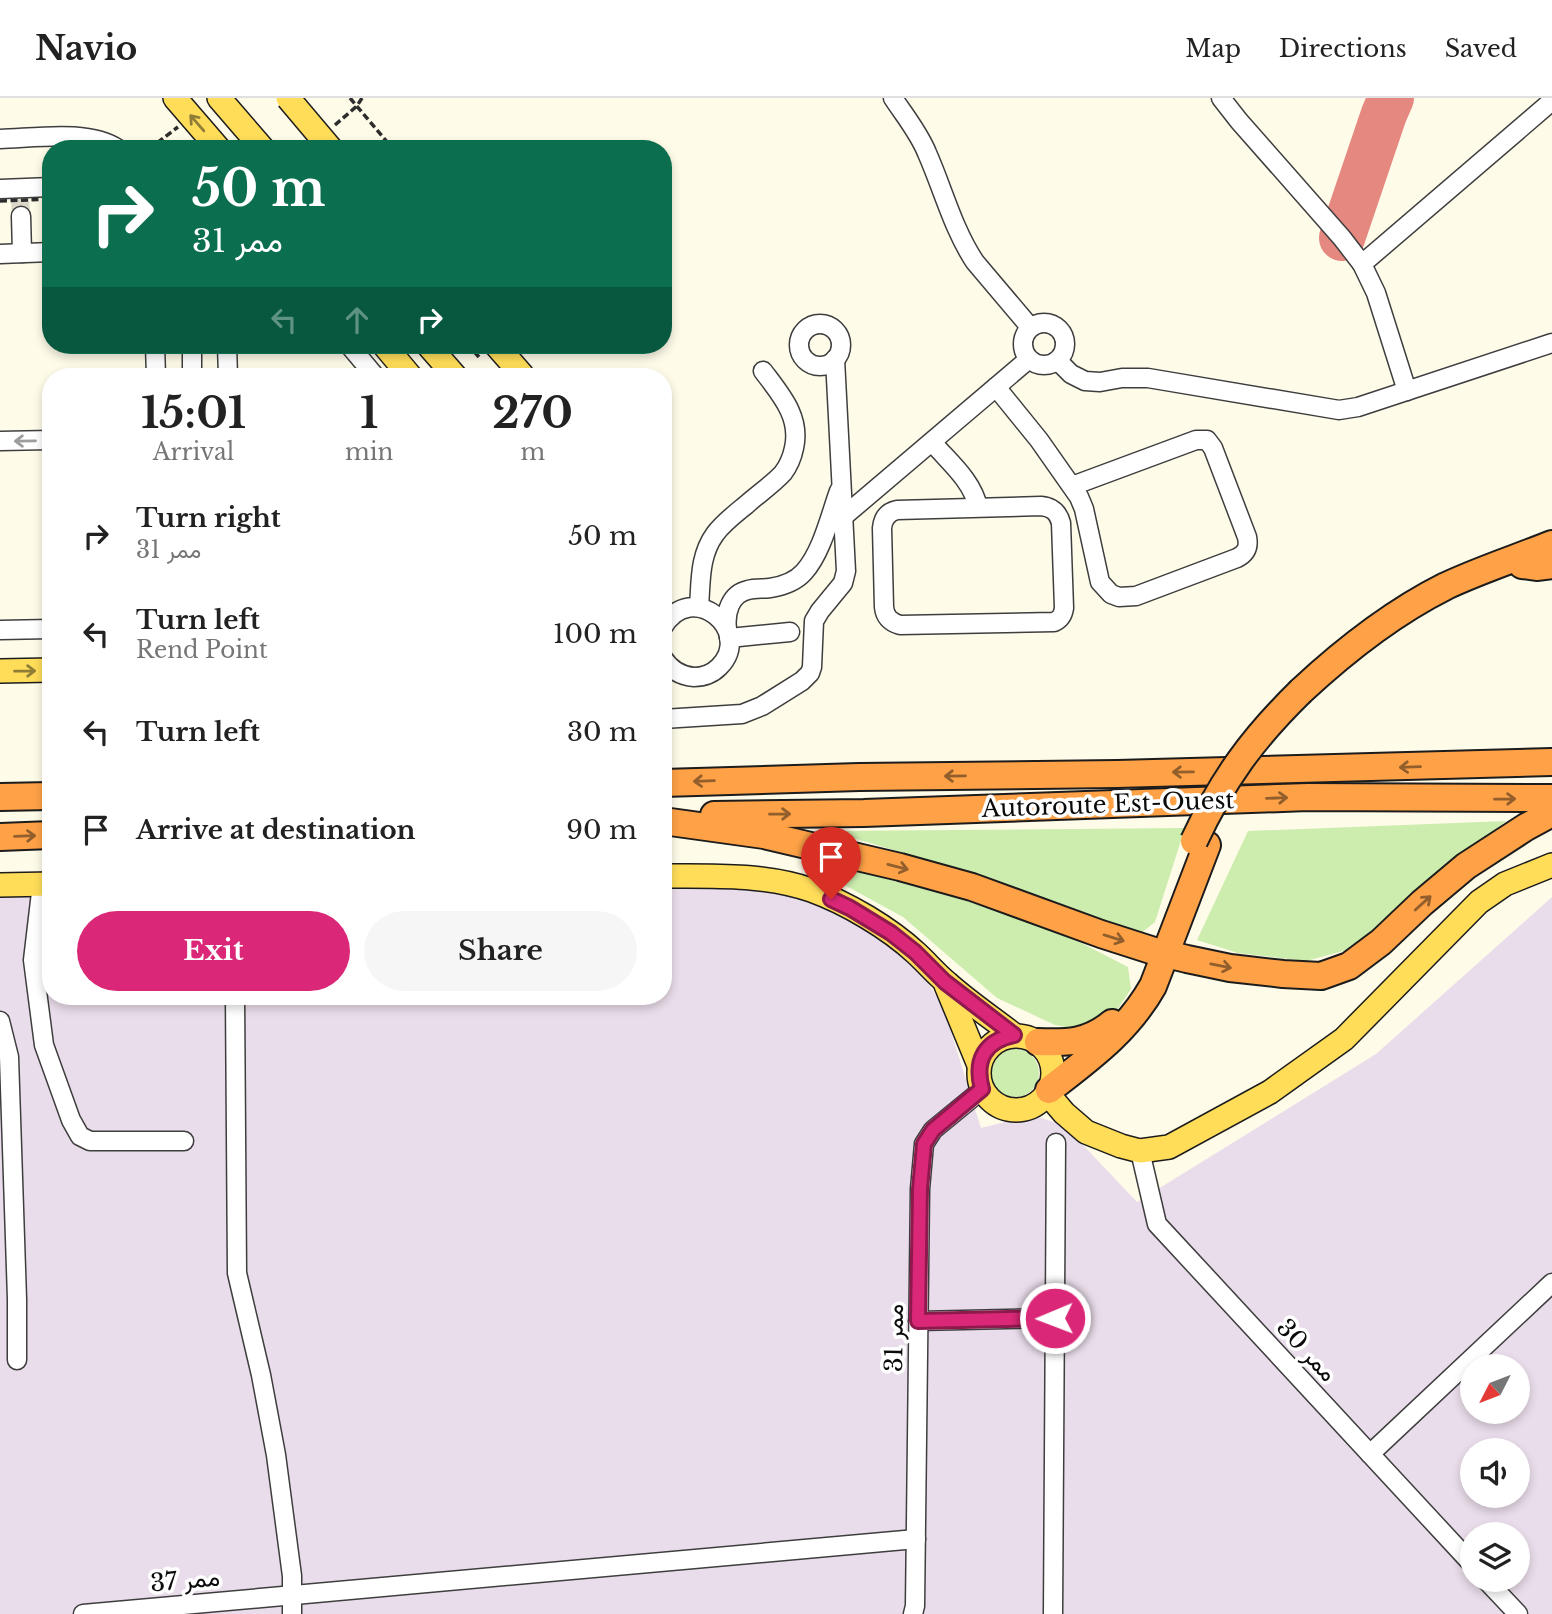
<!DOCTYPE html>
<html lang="en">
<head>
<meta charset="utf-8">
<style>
	:root { --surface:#fff; --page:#f6f6f6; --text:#222; --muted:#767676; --line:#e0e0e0; --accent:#db2777 }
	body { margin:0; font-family:"Libre Baskerville",Vazirmatn,serif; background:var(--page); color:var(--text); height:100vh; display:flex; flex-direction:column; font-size:26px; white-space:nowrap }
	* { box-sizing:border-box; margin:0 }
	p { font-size:23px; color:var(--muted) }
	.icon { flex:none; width:38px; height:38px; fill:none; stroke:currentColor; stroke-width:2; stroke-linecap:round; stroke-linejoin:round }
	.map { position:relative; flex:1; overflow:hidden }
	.details { position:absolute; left:42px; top:270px; width:630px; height:637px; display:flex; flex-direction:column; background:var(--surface); border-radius:28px; box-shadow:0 4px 10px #0003 }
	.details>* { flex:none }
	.hud { position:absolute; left:42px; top:42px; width:630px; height:214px; border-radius:28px; box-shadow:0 4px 10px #0003; background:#0b6e4f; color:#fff; overflow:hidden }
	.needle { width:46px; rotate:228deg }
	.fabs { position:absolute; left:1460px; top:1256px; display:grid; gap:14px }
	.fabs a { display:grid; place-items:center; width:70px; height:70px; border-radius:50%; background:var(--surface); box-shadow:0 4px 10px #0003; font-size:35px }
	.pin { position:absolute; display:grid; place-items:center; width:60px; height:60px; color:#fff; margin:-72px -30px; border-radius:50% 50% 50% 0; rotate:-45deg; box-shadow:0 0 7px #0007 }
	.pin .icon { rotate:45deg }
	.me { position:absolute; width:77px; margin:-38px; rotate:269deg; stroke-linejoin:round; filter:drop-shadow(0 0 5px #0008) }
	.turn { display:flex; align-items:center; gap:24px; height:147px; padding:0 35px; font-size:32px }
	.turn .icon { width:91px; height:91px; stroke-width:2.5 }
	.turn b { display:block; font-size:49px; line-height:60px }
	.lanes { display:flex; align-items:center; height:66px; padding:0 35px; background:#0003; justify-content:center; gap:35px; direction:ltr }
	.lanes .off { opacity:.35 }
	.eta { display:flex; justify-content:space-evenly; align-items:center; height:119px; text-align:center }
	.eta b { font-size:42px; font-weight:700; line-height:49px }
	.cta { display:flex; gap:14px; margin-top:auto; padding:14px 35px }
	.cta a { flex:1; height:80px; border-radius:42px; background:var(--accent); color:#fff; font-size:28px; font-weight:700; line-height:80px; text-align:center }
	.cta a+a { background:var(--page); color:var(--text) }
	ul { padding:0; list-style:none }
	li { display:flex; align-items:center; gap:21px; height:98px; padding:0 35px }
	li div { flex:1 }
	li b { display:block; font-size:26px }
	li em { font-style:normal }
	header { display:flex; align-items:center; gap:42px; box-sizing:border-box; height:98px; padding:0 35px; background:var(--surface); border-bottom:2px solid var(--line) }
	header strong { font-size:33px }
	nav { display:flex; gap:38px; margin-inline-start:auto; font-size:24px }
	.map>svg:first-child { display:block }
	.industrial { fill:#eaddeb; fill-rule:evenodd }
	.green { fill:#cdedaf }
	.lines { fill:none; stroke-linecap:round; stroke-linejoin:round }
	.taxiway { stroke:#e48880; stroke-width:46 }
	.minor-tunnel { stroke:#dad7c8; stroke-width:18; stroke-dasharray:18 9; stroke-linecap:butt }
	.minor-casing { stroke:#3e3e3e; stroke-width:21 }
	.major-casing { stroke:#1c1c1c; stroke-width:26 }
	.highway-casing { stroke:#1c1c1c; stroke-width:30 }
	.path { stroke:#2d2d2d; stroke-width:3.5; stroke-dasharray:7 3.5; stroke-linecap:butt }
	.minor { stroke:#fff; stroke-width:18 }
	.major { stroke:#ffdd59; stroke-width:23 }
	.highway { stroke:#ffa247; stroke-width:26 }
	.major-bridge-casing { stroke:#1c1c1c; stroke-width:26; stroke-linecap:butt }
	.highway-bridge-casing { stroke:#1c1c1c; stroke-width:30; stroke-linecap:butt }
	.path-bridge { stroke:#2d2d2d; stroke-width:3.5; stroke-dasharray:7 3.5; stroke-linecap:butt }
	.major-bridge { stroke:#ffdd59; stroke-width:23 }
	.highway-bridge { stroke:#ffa247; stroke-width:26 }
	.oneway { stroke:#917e36 }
	.oneway2 { stroke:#9d9d9d }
	.oneway3 { stroke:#915e2c }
	.route-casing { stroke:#8e194d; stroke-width:18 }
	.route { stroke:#db2777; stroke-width:12 }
	.labels { text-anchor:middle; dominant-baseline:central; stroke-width:7; stroke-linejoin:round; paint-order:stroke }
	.street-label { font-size:24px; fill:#0b0b0b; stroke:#fff }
</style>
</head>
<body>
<header>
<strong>Navio</strong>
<nav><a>Map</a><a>Directions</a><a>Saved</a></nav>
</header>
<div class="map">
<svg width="1552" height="1516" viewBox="0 0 1552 1516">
	<rect width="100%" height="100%" fill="#fffbe9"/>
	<!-- industrial -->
	<path class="industrial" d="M 0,776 L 51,778 L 51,898 L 663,898 L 663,784 L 715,783 L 805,798 L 865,828 L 912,861 L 943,908 L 981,1030 L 1033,1017 L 1065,1028 L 1137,1104 L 1376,956 L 1552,799 L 1552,1516 L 0,1516 ZM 1472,1269 L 1517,1269 L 1517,1314 L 1472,1314 ZM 1472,1353 L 1517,1353 L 1517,1398 L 1472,1398 ZM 1472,1437 L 1517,1437 L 1517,1482 L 1472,1482 Z"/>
	<!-- green -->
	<g class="green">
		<path d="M 1506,723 L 1351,851 L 1306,863 L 1238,855 L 1197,842 L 1248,733 Z"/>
		<path d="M 1185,730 L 1155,824 L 1139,837 L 963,773 L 830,733 Z"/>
		<path d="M 828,765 L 964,802 L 1066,837 L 1128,869 L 1131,891 L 1115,915 L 1083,932 L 1055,927 L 997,900 L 903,819 L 826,777 Z"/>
		<circle cx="1015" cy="975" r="24"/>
	</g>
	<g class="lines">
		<!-- taxiway -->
		<path class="taxiway" d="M 1342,140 L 1384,16 L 1391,0"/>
		<!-- minor-tunnel -->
		<path class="minor-tunnel" d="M 20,97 L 21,118"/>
		<!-- minor casing -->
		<g class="minor-casing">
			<g id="minor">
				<path d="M 893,0 C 905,18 919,35 927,55 C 943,91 953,131 975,164 L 1030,229"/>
				<path d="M 1221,0 L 1239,23 L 1342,140 L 1362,166 L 1376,195 L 1407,293"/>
				<path d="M 0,41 C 35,40 89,31 118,51"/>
				<path d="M 0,91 L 51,89"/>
				<path d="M 21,118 L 22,155"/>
				<path d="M 0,156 L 51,154"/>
				<path d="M 1362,166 L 1552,3"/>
				<circle cx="1044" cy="246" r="21"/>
				<circle cx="820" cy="247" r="21"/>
				<path d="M 155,247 L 156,278"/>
				<path d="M 192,247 L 192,278"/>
				<path d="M 227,247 L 228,278"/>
				<path d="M 349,247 L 375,278"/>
				<path d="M 1058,263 L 1071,276 L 1085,283 L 1100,284 L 1122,280 L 1148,280 L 1339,312 L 1358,309 L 1552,245"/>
				<path d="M 996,289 L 1039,342 L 1079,399 L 1084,411 L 1100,484 L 1111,496 L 1119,499 L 1136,498 L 1237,460 C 1247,455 1249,449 1247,439 L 1213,350 L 1207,342 L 1196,342 L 1072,388"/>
				<path d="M 0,343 L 51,342"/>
				<path d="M 932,344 C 949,364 972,382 978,409"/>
				<path d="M 1041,408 C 1052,409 1058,414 1061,425 L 1064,510 C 1063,517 1061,521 1054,524 L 900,527 C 890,524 885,519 884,509 L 882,430 C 883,420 888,414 897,412 Z"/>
				<path d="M 843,419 L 1029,261"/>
				<path d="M 699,509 C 701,484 699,458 715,436 C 723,425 735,416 746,407 C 758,396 772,387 783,375 C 789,367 792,360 794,350 C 801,319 781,297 763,273"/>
				<path d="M 663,529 C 692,480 755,533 719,569 C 712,576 703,579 694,579 C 680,578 670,571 663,560"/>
				<path d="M 727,531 C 725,515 730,496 748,492 C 755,490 763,491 770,490 C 783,488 796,483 804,474 C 822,454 830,418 839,393"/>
				<path d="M 0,532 L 51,531"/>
				<path d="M 729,540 L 790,534"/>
				<path d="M 663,621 L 742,616 L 762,608 L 802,583 L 810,575 L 812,569 L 814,523 L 820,513 L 843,485 L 846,473 L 835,261"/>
				<path d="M 42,786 L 33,862 L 44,947 L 71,1022 L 80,1038 L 90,1043 L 184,1043"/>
				<path d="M 235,898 L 237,1175 L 261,1277 L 276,1357 L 292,1478 L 292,1516"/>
				<path d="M 0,923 L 9,959 L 17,1201 L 17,1262"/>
				<path d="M 1140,1053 L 1157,1126 L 1472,1466"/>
				<path d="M 918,1223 L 1055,1220"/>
				<path d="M 1370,1356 L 1552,1185"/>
				<path d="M 1486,1482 L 1518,1516"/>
				<path d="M 83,1516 L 916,1441"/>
				<path d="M 913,1516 L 915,1508 L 920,1091 L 924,1046 L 933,1032 L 983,991"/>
				<path d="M 1053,1516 L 1056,1045"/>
			</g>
		</g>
		<!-- major casing -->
		<g class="major-casing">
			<g id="major">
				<path d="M 175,0 L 219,51"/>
				<path d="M 219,0 L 263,51"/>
				<path d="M 384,247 L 410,278"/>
				<path d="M 428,247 L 455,278"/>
				<path d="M 0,573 L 51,572"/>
				<path d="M 663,778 C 712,778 765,776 811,792 C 847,805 889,830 916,855 C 927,865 936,876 947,885 C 968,904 992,920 1014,937"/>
				<path d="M 0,787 L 51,786"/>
				<path d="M 946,887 L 979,967"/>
				<circle cx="1016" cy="975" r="37"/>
				<path d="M 1047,995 L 1064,1015 L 1086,1034 L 1121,1048 L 1140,1053 L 1169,1049 L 1270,994 L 1344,941 L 1479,804 L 1505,786 L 1552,767"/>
			</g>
		</g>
		<!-- highway casing -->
		<g class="highway-casing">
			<g id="highway">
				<path d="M 1522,467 L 1538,469 L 1552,467"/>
				<path d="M 1301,593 C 1345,552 1392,515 1446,488 C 1480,472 1517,460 1552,446"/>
				<path d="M 663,685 L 859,679 L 1117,676 L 1552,664"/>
				<path d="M 0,699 L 51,698"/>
				<path d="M 714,717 L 864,715 L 1308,699 L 1552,700"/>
				<path d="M 663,723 L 764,737 L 900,769 L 972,789 L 1101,836 L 1154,853 L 1187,861 L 1230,870 L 1283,876 L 1321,878 L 1349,868 L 1381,844 L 1422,805 L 1466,768 L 1526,729 L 1552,715"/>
				<path d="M 0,739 L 51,737"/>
				<path d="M 1038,944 C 1068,945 1088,945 1112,925"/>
				<path d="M 1049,992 C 1090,960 1127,934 1153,888 L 1207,747"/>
			</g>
		</g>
		<!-- path -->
		<g class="path">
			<path d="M 350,0 L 393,51"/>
			<path d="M 149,51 L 178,29"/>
			<path d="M 468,247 L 479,259"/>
			<path d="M 559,247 L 561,249"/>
		</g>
		<!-- minor -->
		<use href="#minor" class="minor"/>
		<!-- major -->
		<use href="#major" class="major"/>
		<!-- highway -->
		<use href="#highway" class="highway"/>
		<!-- major-bridge casing -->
		<g class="major-bridge-casing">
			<g id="major-bridge">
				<path d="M 288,0 L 331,51"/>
				<path d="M 496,247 L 523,278"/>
			</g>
		</g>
		<!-- highway-bridge casing -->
		<g class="highway-bridge-casing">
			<path id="highway-bridge" d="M 1194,743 C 1223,681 1252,641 1301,593"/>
		</g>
		<!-- path-bridge -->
		<g class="path-bridge">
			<path d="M 335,27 L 357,8 L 362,0"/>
			<path d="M 0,103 L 51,101"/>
		</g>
		<!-- major-bridge -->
		<use href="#major-bridge" class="major-bridge"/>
		<!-- highway-bridge -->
		<use href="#highway-bridge" class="highway-bridge"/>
	</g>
	<!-- one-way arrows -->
	<defs><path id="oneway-shaft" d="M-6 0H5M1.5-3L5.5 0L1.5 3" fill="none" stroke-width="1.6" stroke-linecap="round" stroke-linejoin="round" transform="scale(1.75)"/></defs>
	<g class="oneway">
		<use href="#oneway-shaft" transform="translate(197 25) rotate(-131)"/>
		<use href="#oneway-shaft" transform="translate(25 573) rotate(-1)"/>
	</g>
	<use class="oneway2" href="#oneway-shaft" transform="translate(25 343) rotate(179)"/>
	<g class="oneway3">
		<use href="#oneway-shaft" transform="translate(1410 669) rotate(178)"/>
		<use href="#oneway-shaft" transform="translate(1183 674) rotate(179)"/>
		<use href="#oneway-shaft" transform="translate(955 678) rotate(179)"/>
		<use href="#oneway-shaft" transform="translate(704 683) rotate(178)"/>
		<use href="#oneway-shaft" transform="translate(1277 700) rotate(-2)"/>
		<use href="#oneway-shaft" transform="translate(1505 701) rotate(-1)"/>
		<use href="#oneway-shaft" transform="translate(780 716) rotate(-1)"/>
		<use href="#oneway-shaft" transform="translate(25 738) rotate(-2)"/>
		<use href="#oneway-shaft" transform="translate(898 769) rotate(14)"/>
		<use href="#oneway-shaft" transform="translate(1423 805) rotate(-42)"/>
		<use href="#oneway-shaft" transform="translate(1114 840) rotate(17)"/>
		<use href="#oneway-shaft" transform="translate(1221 868) rotate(11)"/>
	</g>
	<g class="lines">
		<!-- route casing -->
		<g class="route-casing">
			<path id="route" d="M 831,801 L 850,810 L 891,835 L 915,854 L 945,884 L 1014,937 C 985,943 974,962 982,991 L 933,1032 L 924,1046 L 920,1091 L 918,1223 L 1055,1220"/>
		</g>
		<!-- route -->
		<use href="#route" class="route"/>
	</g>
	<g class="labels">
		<!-- street labels -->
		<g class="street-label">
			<text transform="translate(1108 706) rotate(-2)">Autoroute Est-Ouest</text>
			<text transform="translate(894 1240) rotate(-89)">ممر 31</text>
			<text transform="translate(1307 1252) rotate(47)">ممر 30</text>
			<text transform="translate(185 1482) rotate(-5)">ممر 37</text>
		</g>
	</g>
</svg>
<div class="fabs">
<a><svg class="needle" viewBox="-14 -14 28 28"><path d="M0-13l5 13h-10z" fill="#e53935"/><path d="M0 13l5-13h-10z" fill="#767676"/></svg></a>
<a><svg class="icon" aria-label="sound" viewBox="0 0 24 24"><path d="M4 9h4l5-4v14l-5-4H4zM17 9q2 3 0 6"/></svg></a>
<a><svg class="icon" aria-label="layers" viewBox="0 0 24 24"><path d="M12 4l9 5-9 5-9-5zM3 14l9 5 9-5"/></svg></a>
</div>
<div class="pin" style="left:831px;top:801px;background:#d93025"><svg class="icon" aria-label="arrive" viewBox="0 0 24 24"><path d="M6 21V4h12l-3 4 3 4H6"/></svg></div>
<svg class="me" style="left:1055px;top:1220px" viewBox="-20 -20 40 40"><circle r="17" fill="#db2777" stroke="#fff" stroke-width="3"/><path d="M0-11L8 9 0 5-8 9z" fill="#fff"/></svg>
<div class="hud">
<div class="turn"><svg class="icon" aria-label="right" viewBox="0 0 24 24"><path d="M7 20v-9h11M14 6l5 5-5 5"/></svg><div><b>50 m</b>ممر 31</div></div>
<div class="lanes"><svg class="icon off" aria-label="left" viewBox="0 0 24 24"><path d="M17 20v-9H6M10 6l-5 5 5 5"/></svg><svg class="icon off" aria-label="ahead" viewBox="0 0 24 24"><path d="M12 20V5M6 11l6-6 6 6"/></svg><svg class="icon" aria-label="right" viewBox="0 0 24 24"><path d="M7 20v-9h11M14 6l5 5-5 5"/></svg></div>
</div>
<section class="details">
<div class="eta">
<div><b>15:01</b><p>Arrival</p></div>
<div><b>1</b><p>min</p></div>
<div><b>270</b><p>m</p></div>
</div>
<ul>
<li><svg class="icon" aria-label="right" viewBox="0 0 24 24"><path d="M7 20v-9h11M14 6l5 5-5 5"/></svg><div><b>Turn right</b><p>ممر 31</p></div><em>50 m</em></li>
<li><svg class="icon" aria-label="left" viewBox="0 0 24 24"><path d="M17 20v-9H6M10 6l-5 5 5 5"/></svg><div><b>Turn left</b><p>Rend Point</p></div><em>100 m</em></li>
<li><svg class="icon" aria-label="left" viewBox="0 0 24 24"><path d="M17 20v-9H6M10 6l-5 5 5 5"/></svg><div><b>Turn left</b></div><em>30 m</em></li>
<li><svg class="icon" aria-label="arrive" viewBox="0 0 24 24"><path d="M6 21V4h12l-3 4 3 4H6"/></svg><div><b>Arrive at destination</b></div><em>90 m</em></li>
</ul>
<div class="cta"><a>Exit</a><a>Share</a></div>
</section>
</div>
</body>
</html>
